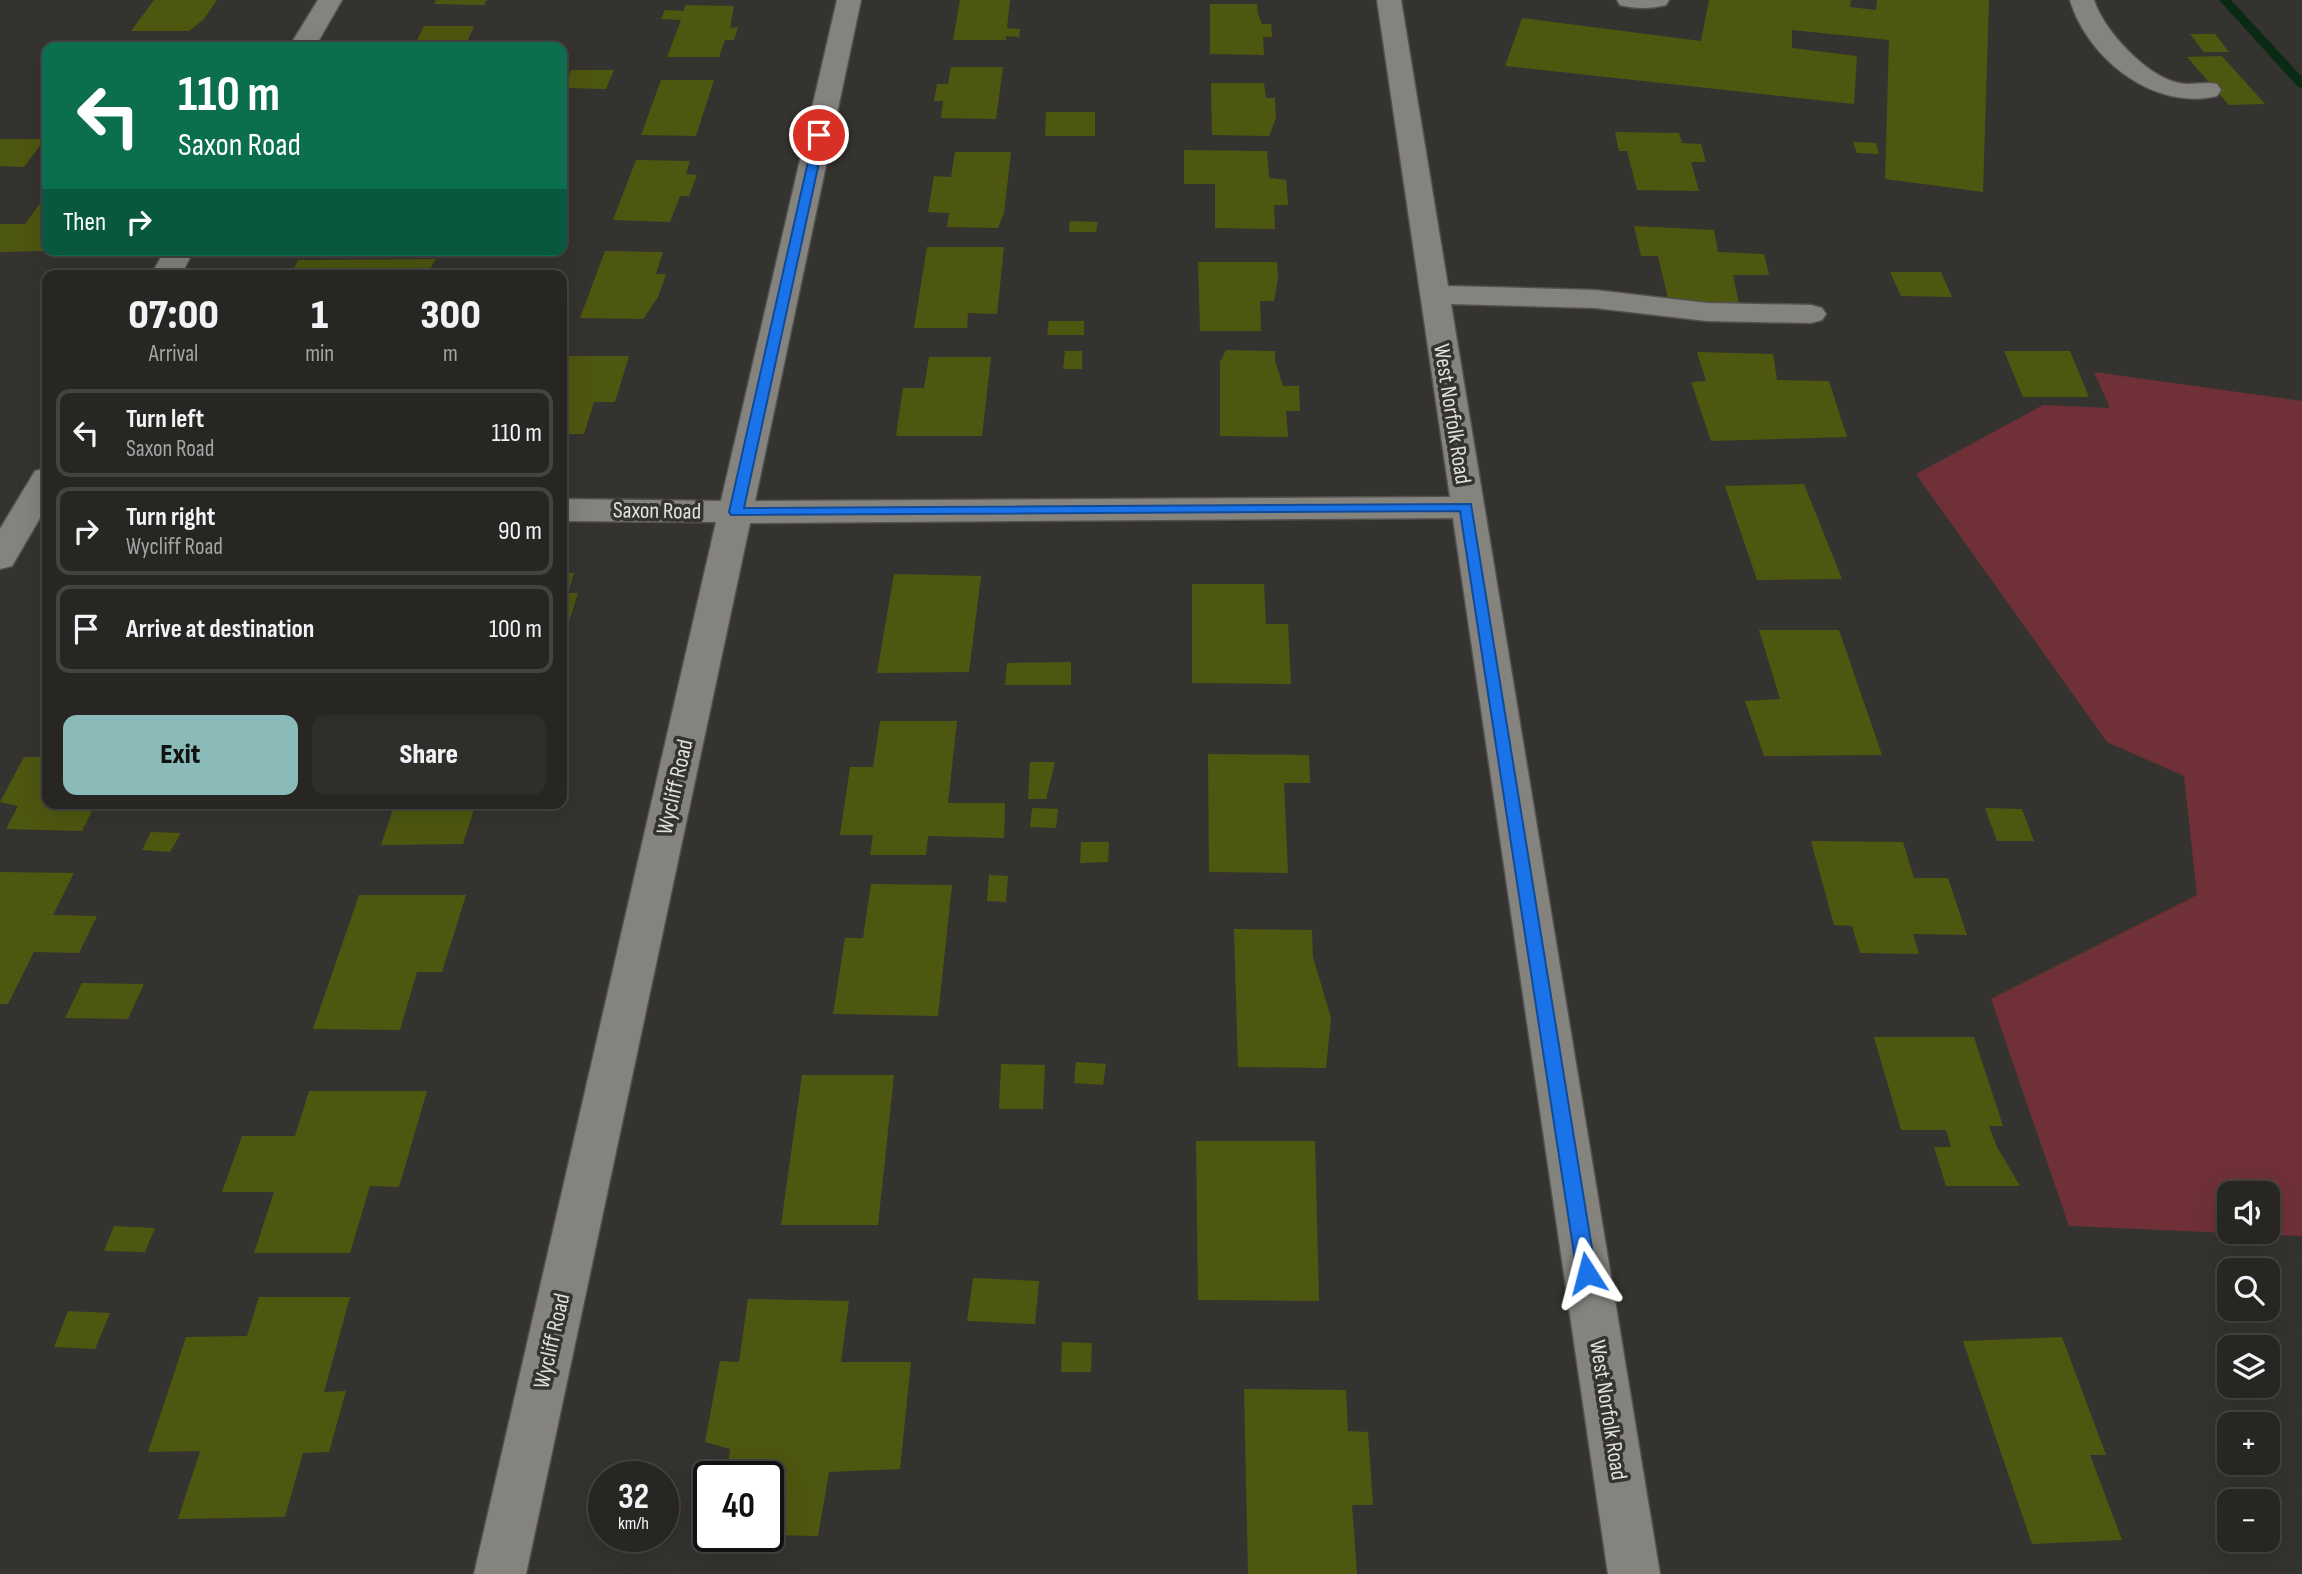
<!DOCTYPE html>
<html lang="en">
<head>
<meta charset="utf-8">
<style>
	:root { --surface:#282623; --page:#302e2b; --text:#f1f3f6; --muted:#a5a5a6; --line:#444341; --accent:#8bbbb9 }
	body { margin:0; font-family:"Sofia Sans Condensed",sans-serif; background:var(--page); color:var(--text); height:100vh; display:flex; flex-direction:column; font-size:26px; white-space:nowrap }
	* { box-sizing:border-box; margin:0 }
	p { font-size:23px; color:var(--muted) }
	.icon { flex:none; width:38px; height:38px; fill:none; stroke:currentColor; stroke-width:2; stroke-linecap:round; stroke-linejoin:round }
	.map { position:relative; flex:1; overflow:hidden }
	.side { position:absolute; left:42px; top:270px; width:525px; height:539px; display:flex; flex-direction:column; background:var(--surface); border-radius:14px; box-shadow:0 7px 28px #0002,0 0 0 2px var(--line) }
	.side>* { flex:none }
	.top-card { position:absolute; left:42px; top:42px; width:525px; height:214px; border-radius:14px; box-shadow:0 7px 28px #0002,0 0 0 2px var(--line); background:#0b6e4f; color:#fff; overflow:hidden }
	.fabs { position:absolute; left:2217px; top:1181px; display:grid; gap:14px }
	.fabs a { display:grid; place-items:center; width:63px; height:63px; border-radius:14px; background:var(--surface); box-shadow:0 7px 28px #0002,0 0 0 2px var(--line); font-size:35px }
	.speed { position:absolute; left:588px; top:1461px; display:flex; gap:14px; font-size:35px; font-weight:700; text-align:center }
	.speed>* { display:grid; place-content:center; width:91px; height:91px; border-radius:50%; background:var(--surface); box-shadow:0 7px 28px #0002,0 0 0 2px var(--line); line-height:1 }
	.speed small { font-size:18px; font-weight:400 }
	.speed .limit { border:4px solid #111; border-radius:10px; background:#fff; color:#111 }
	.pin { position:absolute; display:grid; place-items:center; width:60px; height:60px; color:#fff; margin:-30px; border:4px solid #fff; border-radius:50%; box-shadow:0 2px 7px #0007 }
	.me { position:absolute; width:77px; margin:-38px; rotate:351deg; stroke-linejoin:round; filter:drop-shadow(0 0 5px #0008) }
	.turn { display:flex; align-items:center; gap:24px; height:147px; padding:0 21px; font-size:32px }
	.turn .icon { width:91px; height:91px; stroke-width:2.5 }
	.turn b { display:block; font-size:49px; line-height:60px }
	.then { display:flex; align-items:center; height:66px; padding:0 21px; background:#0003; gap:14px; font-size:26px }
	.eta { display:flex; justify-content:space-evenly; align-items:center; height:119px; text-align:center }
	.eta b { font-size:42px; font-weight:800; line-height:49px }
	.primary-button { display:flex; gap:14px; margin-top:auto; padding:14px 21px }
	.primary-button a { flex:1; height:80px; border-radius:14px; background:var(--accent); color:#111; font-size:28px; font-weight:800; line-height:80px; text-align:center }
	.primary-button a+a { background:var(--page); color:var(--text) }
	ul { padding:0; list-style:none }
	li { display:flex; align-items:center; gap:21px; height:88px; margin:0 14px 10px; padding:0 7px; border:4px solid var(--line); border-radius:14px }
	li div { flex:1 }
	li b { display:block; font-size:26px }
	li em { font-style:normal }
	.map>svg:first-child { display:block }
	.green { fill:#6f3137; fill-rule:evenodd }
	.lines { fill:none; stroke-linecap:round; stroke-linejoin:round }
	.stream { fill:#0a2a14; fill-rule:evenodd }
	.building { fill:#4e5710 }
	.minor-casing { stroke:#53514f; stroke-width:3 }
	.minor { fill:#85837e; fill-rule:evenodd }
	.route { fill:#1a73e8; stroke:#114b97; stroke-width:2 }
	.labels { text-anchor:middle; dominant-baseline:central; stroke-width:7; stroke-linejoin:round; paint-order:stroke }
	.street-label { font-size:23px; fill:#e1e0de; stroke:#35332f }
</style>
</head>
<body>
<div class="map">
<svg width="2302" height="1574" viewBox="0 0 2302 1574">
	<rect width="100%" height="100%" fill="#35332f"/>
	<!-- green -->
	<path class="green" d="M 2094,372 L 2302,401 L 2302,1236 L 2069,1226 L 1991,999 L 2197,895 L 2184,776 L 2107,742 L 1916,474 L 2043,405 L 2110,408 ZM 2230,1194 L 2268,1194 L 2268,1232 L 2230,1232 Z"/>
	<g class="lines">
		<!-- stream -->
		<path class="stream" d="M 2219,0 L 2231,0 L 2302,77 L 2302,88 L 2298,87 Z"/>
	</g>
	<!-- building -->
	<g class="building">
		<path d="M 154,0 L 217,0 L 204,19 L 189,31 L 131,31 Z"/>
		<path d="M 436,0 L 487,0 L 484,5 L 434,4 Z"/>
		<path d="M 960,0 L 1010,0 L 1007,28 L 1020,29 L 1019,37 L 1006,36 L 1006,40 L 953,40 Z"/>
		<path d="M 1709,0 L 1851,0 L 1850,7 L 1876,10 L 1877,0 L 1989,0 L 1983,192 L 1885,179 L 1889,40 L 1792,30 L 1792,48 L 1857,56 L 1854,104 L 1505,66 L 1522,18 L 1701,41 Z"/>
		<path d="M 1210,4 L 1257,4 L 1258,14 L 1262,24 L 1271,24 L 1272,37 L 1263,37 L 1264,55 L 1210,54 Z"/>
		<path d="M 685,5 L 734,6 L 730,28 L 738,27 L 734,40 L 725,40 L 719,57 L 667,57 L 681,20 L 661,19 L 665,10 L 684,11 Z"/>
		<path d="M 424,26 L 474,26 L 465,47 L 407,47 L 408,42 L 416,42 Z"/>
		<path d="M 2190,34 L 2215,34 L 2229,52 L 2204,52 Z"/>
		<path d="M 2222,56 L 2265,104 L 2229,105 L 2187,57 Z"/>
		<path d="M 951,67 L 1003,67 L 996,119 L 941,118 L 943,101 L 934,101 L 937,84 L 948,84 Z"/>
		<path d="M 571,70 L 614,70 L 606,89 L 564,88 Z"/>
		<path d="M 661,80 L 714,80 L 696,136 L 641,135 Z"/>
		<path d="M 1211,83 L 1264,83 L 1266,98 L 1275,98 L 1276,118 L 1269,136 L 1212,135 Z"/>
		<path d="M 1046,112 L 1095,112 L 1095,136 L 1045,136 Z"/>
		<path d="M 1615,132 L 1679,133 L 1682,143 L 1701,144 L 1706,162 L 1691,162 L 1699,191 L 1637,190 L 1627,151 L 1619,151 Z"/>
		<path d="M 0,139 L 45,139 L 24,167 L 0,166 Z"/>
		<path d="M 1853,142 L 1876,143 L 1879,154 L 1857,153 Z"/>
		<path d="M 1184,150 L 1267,151 L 1269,178 L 1286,180 L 1288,205 L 1274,205 L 1275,229 L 1215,228 L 1215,184 L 1184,184 Z"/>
		<path d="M 955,152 L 1011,152 L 1004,213 L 998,228 L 947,227 L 949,213 L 928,212 L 934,176 L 951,177 Z"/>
		<path d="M 636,160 L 690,161 L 686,174 L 697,175 L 689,196 L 680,196 L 670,222 L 613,220 Z"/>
		<path d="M 47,194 L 47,251 L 0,252 L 0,224 L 25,224 Z"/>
		<path d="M 1070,221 L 1098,222 L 1096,232 L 1069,232 Z"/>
		<path d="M 1634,226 L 1714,230 L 1718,252 L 1764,254 L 1769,275 L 1733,275 L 1739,304 L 1669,303 L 1658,256 L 1641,256 Z"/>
		<path d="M 927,247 L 1004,247 L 997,314 L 968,313 L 967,328 L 914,328 Z"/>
		<path d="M 605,251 L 663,252 L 656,274 L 666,274 L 658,297 L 643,319 L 580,318 Z"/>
		<path d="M 436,259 L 426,275 L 291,275 L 298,260 Z"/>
		<path d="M 1198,262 L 1277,262 L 1278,278 L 1274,301 L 1260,301 L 1261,331 L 1200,331 Z"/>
		<path d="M 1890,272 L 1941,272 L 1952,297 L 1901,296 Z"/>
		<path d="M 1049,321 L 1084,321 L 1084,335 L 1047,335 Z"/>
		<path d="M 1226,350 L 1275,351 L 1275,361 L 1283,386 L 1299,386 L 1300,411 L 1286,411 L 1288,437 L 1220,436 L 1220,362 Z"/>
		<path d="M 1065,351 L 1082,351 L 1082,369 L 1063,369 Z"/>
		<path d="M 2004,351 L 2070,351 L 2089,397 L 2023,397 Z"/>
		<path d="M 1697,352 L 1773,354 L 1777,380 L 1829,381 L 1847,437 L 1711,441 L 1691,382 L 1706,381 Z"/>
		<path d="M 562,356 L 629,356 L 615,402 L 594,402 L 584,434 L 562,434 Z"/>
		<path d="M 929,357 L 991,357 L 982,436 L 896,436 L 903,388 L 924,388 Z"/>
		<path d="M 1804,484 L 1842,579 L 1757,580 L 1725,486 Z"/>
		<path d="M 562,573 L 574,573 L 568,593 L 578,593 L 568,625 L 562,625 Z"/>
		<path d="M 894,574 L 981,576 L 969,672 L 877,673 Z"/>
		<path d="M 1192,584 L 1264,584 L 1266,624 L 1288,624 L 1291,684 L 1192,683 Z"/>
		<path d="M 1759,630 L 1839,630 L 1882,755 L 1764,756 L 1745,701 L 1780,699 Z"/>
		<path d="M 1071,662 L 1071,685 L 1005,685 L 1007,663 Z"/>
		<path d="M 880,721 L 957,721 L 948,803 L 1005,803 L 1004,838 L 928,836 L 926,855 L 870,855 L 873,835 L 840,835 L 850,767 L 873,767 Z"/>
		<path d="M 47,748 L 47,803 L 96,803 L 82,831 L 6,829 L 18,806 L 0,802 L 24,757 L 42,757 Z"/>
		<path d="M 1208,754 L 1309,755 L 1310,783 L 1284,783 L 1288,873 L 1209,872 Z"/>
		<path d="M 1030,762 L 1055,762 L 1046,799 L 1028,799 Z"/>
		<path d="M 395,803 L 476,803 L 463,844 L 381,845 Z"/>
		<path d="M 1032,808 L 1058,809 L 1056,828 L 1030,827 Z"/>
		<path d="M 1985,808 L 2022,809 L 2034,841 L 1997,841 Z"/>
		<path d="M 151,832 L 181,833 L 170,852 L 142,850 Z"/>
		<path d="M 1811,841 L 1903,842 L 1914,878 L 1948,878 L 1967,935 L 1913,934 L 1919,954 L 1860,953 L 1852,926 L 1834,925 Z"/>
		<path d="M 1081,842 L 1109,842 L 1108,862 L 1080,863 Z"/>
		<path d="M 0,872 L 74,873 L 53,915 L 97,916 L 79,953 L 34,952 L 8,1004 L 0,1004 Z"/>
		<path d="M 989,875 L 1008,876 L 1006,902 L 987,901 Z"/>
		<path d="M 871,884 L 952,885 L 938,1016 L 833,1014 L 845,938 L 863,938 Z"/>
		<path d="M 359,895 L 466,895 L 442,972 L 417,972 L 400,1030 L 313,1029 Z"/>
		<path d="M 1234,929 L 1312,930 L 1313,957 L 1331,1018 L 1326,1068 L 1238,1067 Z"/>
		<path d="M 82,983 L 144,984 L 128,1019 L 65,1018 Z"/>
		<path d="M 1874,1037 L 1974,1037 L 2003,1126 L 1989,1126 L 1997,1147 L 2020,1186 L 1946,1186 L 1934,1147 L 1951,1147 L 1946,1130 L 1901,1130 Z"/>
		<path d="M 1076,1062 L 1106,1064 L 1103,1085 L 1074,1083 Z"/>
		<path d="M 1001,1064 L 1045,1065 L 1043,1109 L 999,1109 Z"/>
		<path d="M 802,1075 L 894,1075 L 878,1225 L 781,1225 Z"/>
		<path d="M 309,1091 L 427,1091 L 399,1187 L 370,1186 L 350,1253 L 254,1253 L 274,1192 L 222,1192 L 242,1136 L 295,1136 Z"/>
		<path d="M 1196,1141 L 1315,1141 L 1319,1301 L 1198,1300 Z"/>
		<path d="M 114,1226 L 155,1228 L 145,1252 L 104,1251 Z"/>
		<path d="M 973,1278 L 1039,1281 L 1035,1324 L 967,1321 Z"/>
		<path d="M 259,1297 L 350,1297 L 324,1392 L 346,1391 L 329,1452 L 303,1453 L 285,1517 L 178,1519 L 200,1451 L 148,1452 L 186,1337 L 247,1336 Z"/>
		<path d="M 748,1299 L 849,1301 L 841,1362 L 911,1362 L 900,1469 L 829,1472 L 818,1536 L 768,1535 L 768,1477 L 726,1477 L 730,1449 L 705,1442 L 720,1361 L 739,1362 Z"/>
		<path d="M 68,1311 L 110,1313 L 95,1349 L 54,1347 Z"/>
		<path d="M 2062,1337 L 2106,1455 L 2090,1455 L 2122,1540 L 2032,1544 L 1963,1341 Z"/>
		<path d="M 1062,1342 L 1092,1343 L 1091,1372 L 1061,1372 Z"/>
		<path d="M 1244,1389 L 1346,1390 L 1348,1431 L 1368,1432 L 1373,1505 L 1352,1505 L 1357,1574 L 1248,1574 Z"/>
	</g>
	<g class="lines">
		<!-- minor casing -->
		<g class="minor-casing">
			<g id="minor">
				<path d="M 318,0 L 342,0 L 315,47 L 289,47 Z"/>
				<path d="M 837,0 L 861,0 L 755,501 L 1450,497 L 1377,0 L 1401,0 L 1448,286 L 1595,290 L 1707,303 L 1811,305 L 1822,308 L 1826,314 L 1822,320 L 1811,323 L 1707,321 L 1595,308 L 1451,304 L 1660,1574 L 1608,1574 L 1453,518 L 750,523 L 526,1574 L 474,1574 L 716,522 L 562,521 L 562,499 L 721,501 Z"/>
				<path d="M 1617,0 L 1669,0 L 1666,5 C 1651,9 1635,9 1620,5 Z"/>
				<path d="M 2070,0 L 2094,0 C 2104,31 2146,76 2179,83 C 2192,86 2204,81 2217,84 L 2221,90 L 2217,96 C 2155,111 2088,60 2070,0 Z"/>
				<path d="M 165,250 L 194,250 L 181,275 L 151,275 Z"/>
				<path d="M 47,468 L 47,506 L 12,566 L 0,569 L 0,529 L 35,471 Z"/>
			</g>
		</g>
		<!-- minor -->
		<use href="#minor" class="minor"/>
	</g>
	<!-- route -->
	<path class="route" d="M 819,131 L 825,135 L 744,508 L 1471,504 L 1596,1273 L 1593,1279 L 1587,1281 L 1580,1279 L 1577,1273 L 1460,511 L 731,515 L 729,512 L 814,135 Z"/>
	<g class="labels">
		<!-- street labels -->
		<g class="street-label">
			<text transform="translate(1452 414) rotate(81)">West Norfolk Road</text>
			<text transform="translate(657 511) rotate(1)">Saxon Road</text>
			<text transform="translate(675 787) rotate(-77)">Wycliff Road</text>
			<text transform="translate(552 1341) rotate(-77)">Wycliff Road</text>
			<text transform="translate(1608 1410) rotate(81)">West Norfolk Road</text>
		</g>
	</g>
</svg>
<div class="fabs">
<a><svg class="icon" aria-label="sound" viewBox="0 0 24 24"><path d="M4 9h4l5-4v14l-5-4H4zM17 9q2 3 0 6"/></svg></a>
<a><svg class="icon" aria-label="search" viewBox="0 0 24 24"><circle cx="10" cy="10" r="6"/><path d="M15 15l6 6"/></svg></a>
<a><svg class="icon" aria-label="layers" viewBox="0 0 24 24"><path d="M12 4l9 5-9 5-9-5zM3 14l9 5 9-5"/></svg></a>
<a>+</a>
<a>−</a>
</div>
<div class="speed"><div>32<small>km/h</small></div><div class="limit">40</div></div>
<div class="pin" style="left:819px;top:135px;background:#d93025"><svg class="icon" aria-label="arrive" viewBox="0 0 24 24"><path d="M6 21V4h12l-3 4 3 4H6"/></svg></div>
<svg class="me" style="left:1587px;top:1273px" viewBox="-20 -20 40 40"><path d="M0-17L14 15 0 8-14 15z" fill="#1a73e8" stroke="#fff" stroke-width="4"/></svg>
<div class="top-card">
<div class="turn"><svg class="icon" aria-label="left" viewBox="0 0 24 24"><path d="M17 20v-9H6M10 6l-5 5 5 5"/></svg><div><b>110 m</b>Saxon Road</div></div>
<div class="then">Then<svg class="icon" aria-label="right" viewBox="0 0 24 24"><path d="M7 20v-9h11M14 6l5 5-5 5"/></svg></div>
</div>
<section class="side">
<div class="eta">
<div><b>07:00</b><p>Arrival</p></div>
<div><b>1</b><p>min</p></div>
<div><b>300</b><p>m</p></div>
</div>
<ul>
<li><svg class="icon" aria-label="left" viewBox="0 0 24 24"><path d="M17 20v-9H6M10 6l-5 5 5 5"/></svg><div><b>Turn left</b><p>Saxon Road</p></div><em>110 m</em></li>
<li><svg class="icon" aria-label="right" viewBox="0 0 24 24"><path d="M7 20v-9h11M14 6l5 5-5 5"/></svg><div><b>Turn right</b><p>Wycliff Road</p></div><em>90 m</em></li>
<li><svg class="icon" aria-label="arrive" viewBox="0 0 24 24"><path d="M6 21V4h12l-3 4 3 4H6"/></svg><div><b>Arrive at destination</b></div><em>100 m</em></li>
</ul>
<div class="primary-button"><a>Exit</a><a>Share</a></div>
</section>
</div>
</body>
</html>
